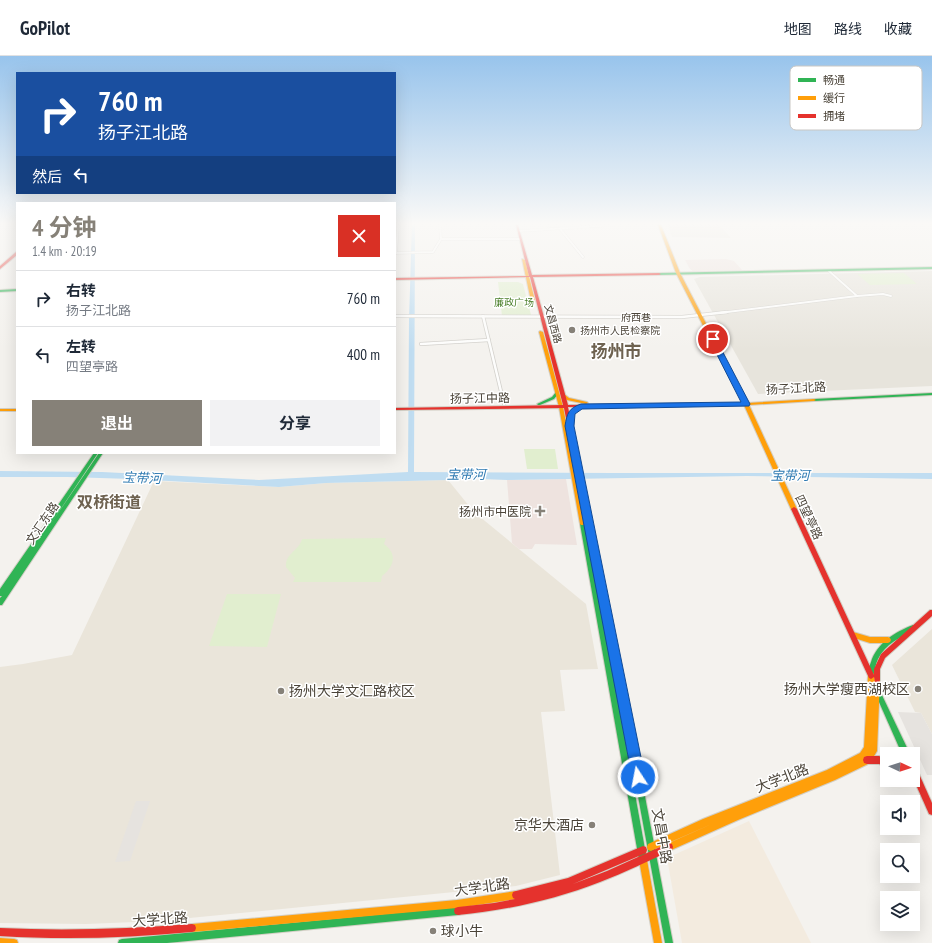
<!DOCTYPE html>
<html lang="zh">
<head>
<meta charset="utf-8">
<style>
	:root { --surface:#fff; --page:#f2f2f3; --text:#1f2937; --muted:#747a83; --line:#e0e1e3; --accent:#868178 }
	body { margin:0; font-family:"PT Sans Narrow","Noto Sans SC",sans-serif; background:var(--page); color:var(--text); height:100vh; display:flex; flex-direction:column; font-size:15px; white-space:nowrap }
	* { box-sizing:border-box; margin:0 }
	p { font-size:13px; color:var(--muted) }
	.icon { flex:none; width:22px; height:22px; fill:none; stroke:currentColor; stroke-width:2; stroke-linecap:round; stroke-linejoin:round }
	.map { position:relative; flex:1; overflow:hidden }
	.sheet { position:absolute; left:16px; top:146px; width:380px; height:252px; display:flex; flex-direction:column; background:var(--surface); border-radius:0px; box-shadow:0 4px 16px #0002 }
	.sheet>* { flex:none }
	.banner { position:absolute; left:16px; top:16px; width:380px; height:122px; border-radius:0px; box-shadow:0 4px 16px #0002; background:#1a4fa0; color:#fff; overflow:hidden }
	.needle { width:26px; rotate:94deg }
	.tools { position:absolute; left:880px; top:691px; display:grid; gap:8px }
	.tools a { display:grid; place-items:center; width:40px; height:40px; border-radius:0px; background:var(--surface); box-shadow:0 4px 16px #0002; font-size:20px }
	.pin { position:absolute; display:grid; place-items:center; width:34px; height:34px; color:#fff; margin:-17px; border:2px solid #fff; border-radius:50%; box-shadow:0 1px 4px #0007 }
	.me { position:absolute; width:44px; margin:-22px; rotate:349deg; stroke-linejoin:round; filter:drop-shadow(0 0 3px #0008) }
	.turn { display:flex; align-items:center; gap:14px; height:84px; padding:0 16px; font-size:18px }
	.turn .icon { width:52px; height:52px; stroke-width:2.5 }
	.turn b { display:block; font-size:28px; line-height:34px }
	.then { display:flex; align-items:center; height:38px; padding:0 16px; background:#0003; gap:8px; font-size:15px }
	.round { display:grid; place-items:center; flex:none; width:42px; height:42px; border-radius:0px; background:var(--page) }
	.summary { display:flex; align-items:center; justify-content:space-between; height:68px; padding:0 16px }
	h1 { font-size:24px; font-weight:700; line-height:30px; color:var(--accent) }
	.button { display:flex; gap:8px; margin-top:auto; padding:8px 16px }
	.button a { flex:1; height:46px; border-radius:0px; background:var(--accent); color:#fff; font-size:16px; font-weight:700; line-height:46px; text-align:center }
	.button a+a { background:var(--page); color:var(--text) }
	ul { padding:0; list-style:none }
	li { display:flex; align-items:center; gap:12px; height:56px; padding:0 16px; border-top:1px solid var(--line) }
	li div { flex:1 }
	li b { display:block; font-size:15px }
	li em { font-style:normal }
	header { display:flex; align-items:center; gap:24px; box-sizing:border-box; height:56px; padding:0 20px; background:var(--surface); border-bottom:1px solid var(--line) }
	header strong { font-size:19px }
	nav { display:flex; gap:22px; margin-inline-start:auto; font-size:14px }
	.map>svg:first-child { display:block }
	.residential { fill:#e7e4dc }
	.commercial { fill:#f3ebdf }
	.education { fill:#eae5da }
	.medical { fill:#eee3df }
	.green { fill:#e1eecf }
	.parking { fill:#e6e3df }
	.water { fill:#c0ddf1 }
	.lines { fill:none; stroke-linecap:round; stroke-linejoin:round }
	.street-far1-casing { stroke:#d2d0cb; stroke-width:3 }
	.street-casing { stroke:#d2d0cb; stroke-width:4 }
	.fast-casing { stroke:#d3cfc5; stroke-width:2 }
	.slow-casing { stroke:#d3cfc5; stroke-width:2 }
	.jam-casing { stroke:#d3cfc5; stroke-width:2 }
	.street-far1 { stroke:#fdfdfc; stroke-width:2 }
	.street { stroke:#fdfdfc; stroke-width:2.5 }
	.fast { fill:#30b455; fill-rule:evenodd }
	.slow { fill:#ff9f0a; fill-rule:evenodd }
	.jam { fill:#e5322d; fill-rule:evenodd }
	.route { fill:#1a73e8; stroke:#114b97 }
	.poi-dot { fill:#868178; stroke:#fff; stroke-width:1.5 }
	.labels { text-anchor:middle; dominant-baseline:central; stroke-width:3; stroke-linejoin:round; paint-order:stroke }
	.far-park-label { font-size:10px; fill:#4a7f2a; stroke:#fff }
	.far-street-label { font-size:10px; fill:#4b4439; stroke:#fff }
	.far-poi-label { font-size:10px; fill:#4b4439; stroke:#fff; text-anchor:start }
	.street-label { font-size:12px; fill:#4b4439; stroke:#fff }
	.poi-label { font-size:12px; fill:#4b4439; stroke:#fff; text-anchor:end }
	.water-label { font-size:13px; font-style:italic; fill:#2e7ab2; stroke:#fff }
	.near-poi-label { font-size:14px; fill:#4b4439; stroke:#fff; text-anchor:end }
	.near-street-label { font-size:14px; fill:#4b4439; stroke:#fff }
	.district-label { font-size:16px; font-weight:bold; fill:#6e6250; stroke:#fff }
	.far-town-label { font-size:17px; font-weight:bold; fill:#6e6250; stroke:#fff }
	.key { fill:#fff; stroke:#c9c7c4; stroke-width:1 }
	.key-label { font-size:11px; fill:#4b4439 }
</style>
</head>
<body>
<header>
<strong>GoPilot</strong>
<nav><a>地图</a><a>路线</a><a>收藏</a></nav>
</header>
<div class="map">
<svg width="932" height="887" viewBox="0 0 932 887">
	<rect width="100%" height="100%" fill="#f4f2ee"/>
	<!-- residential -->
	<g class="residential">
		<path d="M 668,169 L 719,169 L 731,182 L 672,181 Z"/>
		<path d="M 932,215 L 932,330 L 758,338 L 694,223 L 700,221 Z"/>
	</g>
	<!-- commercial -->
	<path class="commercial" d="M 749,765 L 811,887 L 682,887 L 667,802 Z"/>
	<!-- education -->
	<g class="education">
		<path d="M 448,424 L 474,456 L 586,548 L 598,613 L 560,614 L 565,655 L 541,656 L 560,819 L 516,830 L 159,865 L 86,868 L 0,867 L 0,611 L 23,608 L 72,599 L 154,425 L 279,431 L 326,427 Z"/>
		<path d="M 932,573 L 932,678 L 921,657 L 915,656 L 892,609 Z"/>
	</g>
	<!-- medical -->
	<g class="medical">
		<path d="M 726,203 L 734,205 L 742,214 L 693,215 L 690,213 L 685,204 Z"/>
		<path d="M 566,423 L 577,489 L 535,488 L 532,493 L 519,493 L 512,487 L 507,424 Z"/>
	</g>
	<!-- green -->
	<g class="green">
		<path d="M 904,217 L 917,228 L 870,229 L 857,218 Z"/>
		<path d="M 498,226 L 518,226 L 523,228 L 531,259 L 502,260 Z"/>
		<path d="M 524,393 L 555,393 L 558,413 L 527,413 Z"/>
		<path d="M 386,482 L 384,488 C 398,498 394,511 382,520 L 381,526 L 293,526 L 295,522 L 286,511 C 285,497 299,495 302,483 Z"/>
		<path d="M 227,538 L 281,538 L 267,591 L 209,590 Z"/>
	</g>
	<!-- parking -->
	<g class="parking">
		<path d="M 898,656 L 921,657 L 932,678 L 932,719 L 927,719 Z"/>
		<path d="M 136,745 L 150,745 L 130,805 L 115,806 Z"/>
	</g>
	<!-- water -->
	<path class="water" d="M 412,169 L 415,169 L 414,416 L 612,417 L 932,417 L 932,423 L 747,420 L 507,424 L 455,422 L 448,424 L 326,427 L 279,431 L 132,423 L 67,421 L 0,421 L 0,415 L 102,416 L 259,424 L 408,416 L 409,263 Z"/>
	<g class="lines">
		<!-- street-far1 casing -->
		<g class="street-far1-casing">
			<g id="street-far1">
				<path d="M 561,174 L 583,201"/>
				<path d="M 519,175 L 614,169"/>
				<path d="M 441,183 L 521,183"/>
				<path d="M 395,197 L 433,196 L 441,183 L 440,169"/>
				<path d="M 396,197 L 398,169"/>
				<path d="M 829,215 L 857,240 L 883,238 L 891,240"/>
				<path d="M 719,257 L 857,240"/>
			</g>
		</g>
		<!-- street casing -->
		<g class="street-casing">
			<g id="street">
				<path d="M 395,260 L 682,261 L 727,256"/>
				<path d="M 483,260 L 504,348"/>
				<path d="M 421,288 L 489,284"/>
			</g>
		</g>
		<!-- fast casing -->
		<g class="fast-casing">
			<g id="fast">
				<path d="M 932,211 L 932,213 L 659,219 L 657,218 L 659,217 Z"/>
				<path d="M 17,233 L 17,235 L 0,236 L 0,234 Z"/>
				<path d="M 556,336 L 558,336 L 559,337 L 554,343 L 540,349 L 538,349 L 537,348 L 552,341 Z"/>
				<path d="M 932,337 L 932,339 L 814,345 L 812,344 L 814,343 Z"/>
				<path d="M 94,397 L 98,397 L 50,469 L 99,397 L 103,397 L 2,549 L 0,549 L 0,542 L 2,540 L 0,540 L 0,533 Z"/>
				<path d="M 583,466 L 585,467 L 586,468 L 647,804 L 646,807 L 643,808 L 640,807 L 639,804 L 580,468 L 581,467 Z"/>
				<path d="M 913,569 L 915,570 L 916,572 L 915,574 C 901,581 885,588 878,603 C 875,609 875,615 873,621 L 871,622 L 869,621 C 867,616 869,611 871,606 C 877,587 895,576 913,569 Z"/>
				<path d="M 615,596 L 617,597 L 618,599 L 673,887 L 665,887 L 612,599 L 613,597 Z"/>
				<path d="M 878,634 L 880,635 L 910,698 L 902,698 L 875,637 L 876,635 Z"/>
				<path d="M 458,851 L 461,852 L 462,855 L 461,858 L 458,859 L 167,887 L 118,887 L 119,884 L 122,883 Z"/>
			</g>
		</g>
		<!-- slow casing -->
		<g class="slow-casing">
			<g id="slow">
				<path d="M 658,169 L 661,169 L 680,217 L 747,347 L 814,343 L 816,344 L 814,345 L 749,349 L 797,453 L 796,454 L 792,454 L 791,453 L 744,349 L 643,350 L 641,349 L 643,348 L 743,347 L 676,217 Z"/>
				<path d="M 522,203 L 525,204 L 535,245 L 534,246 L 531,245 Z"/>
				<path d="M 540,275 L 543,276 L 563,351 L 586,468 L 585,469 L 581,469 L 580,468 L 559,351 L 539,276 Z"/>
				<path d="M 562,338 L 564,338 L 569,342 L 587,346 L 588,347 L 586,348 L 567,344 L 562,340 Z"/>
				<rect x="0" y="353" width="17" height="2"/>
				<path d="M 582,431 L 584,433 L 618,599 L 617,601 L 615,602 L 613,601 L 612,599 L 580,433 Z"/>
				<path d="M 853,576 L 870,581 L 888,581 L 890,582 L 891,584 L 890,586 L 888,587 L 870,587 L 851,581 L 850,579 L 851,577 Z"/>
				<path d="M 871,616 L 873,617 L 874,619 L 874,624 L 875,622 L 877,621 L 879,622 L 880,624 L 877,695 L 870,707 L 835,724 L 738,764 L 669,795 L 666,794 L 665,791 L 666,788 L 714,767 L 651,795 L 648,794 L 647,791 L 648,788 L 703,763 L 827,714 L 860,697 L 864,691 L 868,619 L 869,617 Z"/>
				<path d="M 643,800 L 646,801 L 647,804 L 662,887 L 654,887 L 639,804 L 640,801 Z"/>
				<path d="M 516,835 L 519,836 L 520,839 L 519,842 L 516,843 L 457,852 L 192,876 L 189,875 L 188,872 L 189,869 L 192,868 L 457,844 Z"/>
				<path d="M 0,882 L 14,883 L 17,884 L 18,887 L 0,887 Z"/>
			</g>
		</g>
		<!-- jam casing -->
		<g class="jam-casing">
			<g id="jam">
				<path d="M 516,169 L 518,169 L 532,219 L 659,217 L 661,218 L 659,219 L 533,221 L 568,349 L 643,348 L 645,349 L 643,350 L 568,351 L 584,433 L 582,435 L 580,433 L 564,352 L 395,354 L 395,352 L 563,349 L 530,221 L 395,224 L 395,222 L 529,220 Z"/>
				<path d="M 16,196 L 17,196 L 17,199 L 0,213 L 0,210 Z"/>
				<path d="M 794,451 L 797,453 L 874,619 L 874,613 L 881,598 L 930,554 L 932,554 L 932,560 L 885,602 L 880,613 L 880,624 L 879,626 L 877,627 L 875,626 L 874,621 L 871,623 L 869,622 L 791,453 Z"/>
				<path d="M 867,700 L 879,700 L 887,703 L 887,711 L 879,708 L 867,708 L 864,707 L 863,704 L 864,701 Z"/>
				<path d="M 913,710 L 916,711 L 932,747 L 932,759 L 929,758 L 913,722 Z"/>
				<path d="M 669,787 L 672,788 L 673,791 L 672,794 C 648,805 624,817 600,826 C 554,844 507,854 458,859 L 455,858 L 454,855 L 455,852 L 458,851 L 494,847 L 515,843 L 513,842 L 512,839 L 513,836 L 516,835 L 568,822 L 643,790 L 646,791 L 647,794 L 646,797 L 573,828 L 607,815 Z"/>
				<path d="M 192,868 L 195,869 L 196,872 L 195,875 L 192,876 C 128,882 64,884 0,880 L 0,872 C 64,875 128,873 192,868 Z"/>
			</g>
		</g>
		<!-- street-far1 -->
		<use href="#street-far1" class="street-far1"/>
		<!-- street -->
		<use href="#street" class="street"/>
		<!-- fast -->
		<use href="#fast" class="fast"/>
		<!-- slow -->
		<use href="#slow" class="slow"/>
		<!-- jam -->
		<use href="#jam" class="jam"/>
	</g>
	<!-- sky -->
	<linearGradient id="sky" x2="0" y2="1"><stop stop-color="#98c4ec"/><stop offset="0.57" stop-color="#faf9f7"/><stop offset="1" stop-color="#faf9f7" stop-opacity="0"/></linearGradient>
	<rect width="932" height="294" fill="url(#sky)"/>
	<!-- route -->
	<path class="route" d="M 713,281 L 716,283 L 750,348 L 749,350 L 582,353 L 575,358 L 574,370 L 645,721 L 643,726 L 638,728 L 634,726 L 632,721 L 565,370 C 567,357 569,352 581,348 L 741,346 L 709,283 Z"/>
	<!-- markers -->
	<g class="poi-dot">
		<circle cx="572" cy="274" r="4"/>
		<path d="M538 449h4v4h4v4h-4v4h-4v-4h-4v-4h4z"/>
		<circle cx="918" cy="633" r="4"/>
		<circle cx="281" cy="635" r="4"/>
		<circle cx="592" cy="769" r="4"/>
		<circle cx="433" cy="875" r="4"/>
	</g>
	<g class="labels">
		<!-- far-park labels -->
		<g class="far-park-label">
			<text x="514" y="246">廉政广场</text>
		</g>
		<!-- far-street labels -->
		<g class="far-street-label">
			<text x="636" y="261">府西巷</text>
			<text transform="translate(553 268) rotate(75)">文昌西路</text>
		</g>
		<!-- far-poi labels -->
		<g class="far-poi-label">
			<text x="580" y="274">扬州市人民检察院</text>
		</g>
		<!-- street labels -->
		<g class="street-label">
			<text transform="translate(796 332) rotate(-3)">扬子江北路</text>
			<text transform="translate(480 342) rotate(-1)">扬子江中路</text>
			<text transform="translate(809 461) rotate(65)">四望亭路</text>
			<text transform="translate(42 467) rotate(-56)">文汇东路</text>
		</g>
		<!-- poi labels -->
		<g class="poi-label">
			<text x="531" y="455">扬州市中医院</text>
		</g>
		<!-- water labels -->
		<g class="water-label">
			<text x="466" y="418">宝带河</text>
			<text x="790" y="419">宝带河</text>
			<text transform="translate(142 422) rotate(2)">宝带河</text>
		</g>
		<!-- near-poi labels -->
		<g class="near-poi-label">
			<text x="910" y="633">扬州大学瘦西湖校区</text>
			<text x="289" y="635" text-anchor="start">扬州大学文汇路校区</text>
			<text x="584" y="769">京华大酒店</text>
			<text x="441" y="875" text-anchor="start">球小牛</text>
		</g>
		<!-- near-street labels -->
		<g class="near-street-label">
			<text transform="translate(782 722) rotate(-21)">大学北路</text>
			<text transform="translate(662 780) rotate(80)">文昌中路</text>
			<text transform="translate(482 831) rotate(-8)">大学北路</text>
			<text transform="translate(160 863) rotate(-4)">大学北路</text>
		</g>
		<!-- district labels -->
		<g class="district-label">
			<text x="109" y="446">双桥街道</text>
		</g>
		<!-- far-town labels -->
		<g class="far-town-label">
			<text x="616" y="295">扬州市</text>
		</g>
	</g>
	<!-- legend -->
	<rect x="790" y="10" width="132" height="64" rx="6" class="key"/>
	<rect x="798" y="22" width="18" height="4" fill="#30b455"/>
	<rect x="798" y="40" width="18" height="4" fill="#ff9f0a"/>
	<rect x="798" y="58" width="18" height="4" fill="#e5322d"/>
	<g class="key-label">
		<text x="823" y="28">畅通</text>
		<text x="823" y="46">缓行</text>
		<text x="823" y="64">拥堵</text>
	</g>
</svg>
<div class="tools">
<a><svg class="needle" viewBox="-14 -14 28 28"><path d="M0-13l5 13h-10z" fill="#e53935"/><path d="M0 13l5-13h-10z" fill="#747a83"/></svg></a>
<a><svg class="icon" aria-label="sound" viewBox="0 0 24 24"><path d="M4 9h4l5-4v14l-5-4H4zM17 9q2 3 0 6"/></svg></a>
<a><svg class="icon" aria-label="search" viewBox="0 0 24 24"><circle cx="10" cy="10" r="6"/><path d="M15 15l6 6"/></svg></a>
<a><svg class="icon" aria-label="layers" viewBox="0 0 24 24"><path d="M12 4l9 5-9 5-9-5zM3 14l9 5 9-5"/></svg></a>
</div>
<div class="pin" style="left:713px;top:283px;background:#d93025"><svg class="icon" aria-label="arrive" viewBox="0 0 24 24"><path d="M6 21V4h12l-3 4 3 4H6"/></svg></div>
<svg class="me" style="left:638px;top:721px" viewBox="-20 -20 40 40"><circle r="17" fill="#1a73e8" stroke="#fff" stroke-width="3"/><path d="M0-11L8 9 0 5-8 9z" fill="#fff"/></svg>
<div class="banner">
<div class="turn"><svg class="icon" aria-label="right" viewBox="0 0 24 24"><path d="M7 20v-9h11M14 6l5 5-5 5"/></svg><div><b>760 m</b>扬子江北路</div></div>
<div class="then">然后<svg class="icon" aria-label="left" viewBox="0 0 24 24"><path d="M17 20v-9H6M10 6l-5 5 5 5"/></svg></div>
</div>
<section class="sheet">
<div class="summary"><div><h1>4 分钟</h1><p>1.4 km · 20:19</p></div><a class="round" style="background:#d93025;color:#fff"><svg class="icon" aria-label="close" viewBox="0 0 24 24"><path d="M6 6l12 12M18 6L6 18"/></svg></a></div>
<ul>
<li><svg class="icon" aria-label="right" viewBox="0 0 24 24"><path d="M7 20v-9h11M14 6l5 5-5 5"/></svg><div><b>右转</b><p>扬子江北路</p></div><em>760 m</em></li>
<li><svg class="icon" aria-label="left" viewBox="0 0 24 24"><path d="M17 20v-9H6M10 6l-5 5 5 5"/></svg><div><b>左转</b><p>四望亭路</p></div><em>400 m</em></li>
</ul>
<div class="button"><a>退出</a><a>分享</a></div>
</section>
</div>
</body>
</html>
